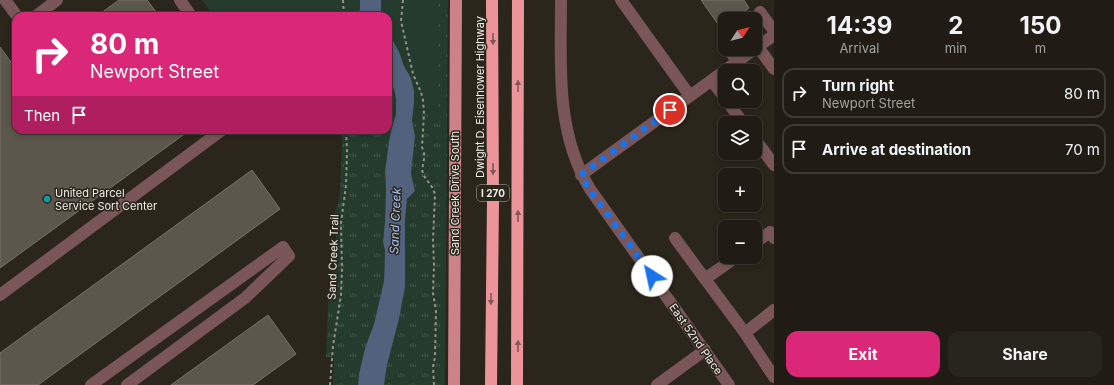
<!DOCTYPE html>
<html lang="en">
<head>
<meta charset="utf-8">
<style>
	:root { --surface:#201c15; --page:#28251e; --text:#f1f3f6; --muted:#a2a1a0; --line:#3d3a34; --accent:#db2777 }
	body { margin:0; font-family:Inter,sans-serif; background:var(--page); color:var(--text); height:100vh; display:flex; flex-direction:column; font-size:15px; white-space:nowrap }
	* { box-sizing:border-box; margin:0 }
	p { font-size:13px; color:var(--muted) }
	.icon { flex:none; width:22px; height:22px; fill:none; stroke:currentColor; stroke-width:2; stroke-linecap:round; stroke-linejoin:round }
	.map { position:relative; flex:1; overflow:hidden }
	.details { display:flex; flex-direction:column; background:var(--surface); width:340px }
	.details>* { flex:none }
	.hud { position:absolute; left:12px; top:12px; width:380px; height:122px; border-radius:12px; box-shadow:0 2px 6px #0003,0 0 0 1px var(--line); background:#db2777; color:#fff; overflow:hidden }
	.needle { width:26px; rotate:54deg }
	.controls { position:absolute; left:718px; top:12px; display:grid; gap:8px }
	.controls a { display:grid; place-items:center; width:44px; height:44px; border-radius:8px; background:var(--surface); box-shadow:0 2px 6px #0003,0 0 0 1px var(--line); font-size:20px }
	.pin { position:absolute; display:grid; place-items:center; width:34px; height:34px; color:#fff; margin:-17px; border:2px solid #fff; border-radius:50%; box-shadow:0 1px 4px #0007 }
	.me { position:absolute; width:44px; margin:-22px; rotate:325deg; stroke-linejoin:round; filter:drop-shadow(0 0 3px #0008) }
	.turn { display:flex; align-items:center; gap:14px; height:84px; padding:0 12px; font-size:18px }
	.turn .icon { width:52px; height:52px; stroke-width:2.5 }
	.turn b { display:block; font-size:28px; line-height:34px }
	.then { display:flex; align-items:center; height:38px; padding:0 12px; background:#0003; gap:8px; font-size:15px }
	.eta { display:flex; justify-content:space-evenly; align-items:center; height:68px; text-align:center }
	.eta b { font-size:24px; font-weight:700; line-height:28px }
	.cta { display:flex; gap:8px; margin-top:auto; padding:8px 12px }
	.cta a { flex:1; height:46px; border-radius:12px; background:var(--accent); color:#fff; font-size:16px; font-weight:700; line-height:46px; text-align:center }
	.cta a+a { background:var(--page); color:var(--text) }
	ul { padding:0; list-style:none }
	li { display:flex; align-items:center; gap:12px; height:50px; margin:0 8px 6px; padding:0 4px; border:2px solid var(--line); border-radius:12px }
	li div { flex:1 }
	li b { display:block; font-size:15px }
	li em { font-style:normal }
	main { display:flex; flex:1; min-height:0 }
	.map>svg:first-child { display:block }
	.grass { fill:url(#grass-tufts) }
	.park { fill:#243b2e }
	.water { fill:#52617c }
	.building { fill:#5c574c; stroke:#797368 }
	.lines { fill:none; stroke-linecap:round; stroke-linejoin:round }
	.path { stroke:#96928a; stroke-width:2; stroke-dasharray:3 3; stroke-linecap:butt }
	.minor { stroke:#7a5658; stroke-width:12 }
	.major { stroke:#cc8288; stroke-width:12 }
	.highway { stroke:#ed949b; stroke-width:12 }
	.oneway { fill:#825855 }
	.route { stroke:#1a73e8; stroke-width:7; stroke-dasharray:0 12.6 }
	.culture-dot { fill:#0f9aa8; stroke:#2b261c; stroke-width:1.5 }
	.labels { text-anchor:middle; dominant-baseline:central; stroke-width:3; stroke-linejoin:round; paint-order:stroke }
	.shield { fill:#2b261c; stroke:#b5b1aa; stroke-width:1 }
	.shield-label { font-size:10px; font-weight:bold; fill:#f0ede7 }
	.street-label { font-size:11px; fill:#f0ede7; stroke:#2b261c }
	.poi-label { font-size:11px; fill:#f0ede7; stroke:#2b261c; text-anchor:start }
	.water-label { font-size:12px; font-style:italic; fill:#a8c2f4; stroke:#2b261c }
</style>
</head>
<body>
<main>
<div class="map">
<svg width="774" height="385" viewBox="0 0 774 385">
	<defs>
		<pattern id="grass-tufts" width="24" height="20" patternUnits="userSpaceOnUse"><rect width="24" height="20" fill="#243b2e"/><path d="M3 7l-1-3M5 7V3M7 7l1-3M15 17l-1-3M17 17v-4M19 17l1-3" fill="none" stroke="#44584c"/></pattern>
	</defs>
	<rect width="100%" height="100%" fill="#2b261c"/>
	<!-- grass -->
	<g class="grass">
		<path d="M 439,0 L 448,0 L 445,385 L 384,385 L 387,365 L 399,319 L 405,287 L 405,220 L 407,199 L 415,191 L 411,174 L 415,136 L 412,121 L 413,110 L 439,110 Z"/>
		<path d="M 388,109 L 396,109 L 396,114 L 392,127 L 389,141 L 385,172 L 386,188 L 385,221 L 383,242 L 385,251 L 384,281 L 374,324 L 365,348 L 359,374 L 358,385 L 333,385 L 334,358 L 326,357 L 329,285 L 333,269 L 336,253 L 336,234 L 332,214 L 336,210 L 338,204 L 340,190 L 342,145 L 341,130 L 388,130 Z"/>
	</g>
	<!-- park -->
	<path class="park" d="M 202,0 L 439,0 L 439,110 L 388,109 L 388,16 L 214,16 Z"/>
	<!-- water -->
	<g class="water">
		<path d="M 360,0 L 381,0 L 381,16 L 359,16 L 360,7 Z"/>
		<path d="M 388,36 L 393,41 L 399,52 L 404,66 L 411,78 L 414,91 L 414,103 L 412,121 L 415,136 L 411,174 L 415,191 L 407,199 L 405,220 L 405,287 L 399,319 L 387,365 L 384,385 L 358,385 L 359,374 L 365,348 L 374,324 L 384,281 L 385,251 L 383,242 L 385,221 L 386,188 L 385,172 L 389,141 L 392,127 L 396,114 L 396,99 L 394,89 L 388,80 Z"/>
	</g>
	<!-- building -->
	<g class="building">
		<path d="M 119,0 L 147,0 L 159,16 L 97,16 Z"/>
		<path d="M 701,0 L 744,0 L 749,8 L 734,19 L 725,19 L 725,34 Z"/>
		<path d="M 0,47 L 16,69 L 16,130 L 190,130 L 0,268 Z"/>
		<path d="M 252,170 L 280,209 L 38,385 L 0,385 L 0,353 Z"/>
		<path d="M 268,315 L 296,354 L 253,385 L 171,385 Z"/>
	</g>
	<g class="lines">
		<!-- path -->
		<g class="path">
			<path d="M 343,0 L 344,16"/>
			<path d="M 403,0 L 401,21 L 404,34 L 413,74 L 421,92 L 423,100 L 424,114 L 422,147 L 424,153 L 424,159 L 422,170 L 424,176 L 432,187 L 435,194 L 433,240 L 434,265 L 433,293 L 436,311 L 435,357 L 433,366 L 434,385"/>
			<path d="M 330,385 L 333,346 L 341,295 L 342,269 L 341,223 L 346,185 L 347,152 L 346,130"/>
		</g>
		<!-- minor -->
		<g class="minor">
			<path d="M 5,0 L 17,16"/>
			<path d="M 180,0 L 191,16"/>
			<path d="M 561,0 C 561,64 555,132 590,189 L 729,385"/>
			<path d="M 621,0 L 690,96"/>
			<path d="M 760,12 L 774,31"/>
			<path d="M 36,16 L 57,0"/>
			<path d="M 758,47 L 774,69"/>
			<path d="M 728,49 L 738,62"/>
			<path d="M 712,81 L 725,98"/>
			<path d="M 727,101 L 743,123"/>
			<path d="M 755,139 L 774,165"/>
			<path d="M 581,175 L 774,35"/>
			<path d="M 675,238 L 705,279"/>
			<path d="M 755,243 L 770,232 L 774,238"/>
			<path d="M 736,257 L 705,279 L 745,333 L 774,377"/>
			<path d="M 0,295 L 222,130"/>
			<path d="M 745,333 L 774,310"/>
			<path d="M 91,385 L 283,247 L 289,256 L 245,298 L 127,385"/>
			<path d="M 657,385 L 705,350"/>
		</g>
		<!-- major -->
		<path class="major" d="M 454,385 L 456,0"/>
		<!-- highway -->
		<g class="highway">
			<path d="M 491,385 L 493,201 L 492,0"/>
			<path d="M 517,385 L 518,0"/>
		</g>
	</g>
	<!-- one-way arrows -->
	<defs><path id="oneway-solid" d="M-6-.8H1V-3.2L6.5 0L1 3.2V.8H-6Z"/></defs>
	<g class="oneway">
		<use href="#oneway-solid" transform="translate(493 39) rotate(90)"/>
		<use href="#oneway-solid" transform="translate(518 86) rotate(-90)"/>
		<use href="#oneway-solid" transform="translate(493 169) rotate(90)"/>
		<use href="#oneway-solid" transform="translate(518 216) rotate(-90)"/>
		<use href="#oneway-solid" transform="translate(491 299) rotate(91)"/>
		<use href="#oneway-solid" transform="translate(518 346) rotate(-90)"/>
	</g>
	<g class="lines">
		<!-- route -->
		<path class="route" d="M 652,276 L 590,190 L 581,175 L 670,110"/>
	</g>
	<!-- markers -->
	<circle class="culture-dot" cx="47" cy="199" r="4"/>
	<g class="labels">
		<!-- shield labels -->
		<rect class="shield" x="477" y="185" width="32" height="16" rx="3"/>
		<g class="shield-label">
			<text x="493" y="193">I 270</text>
		</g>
		<!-- street labels -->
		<g class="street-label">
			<text transform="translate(480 97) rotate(-90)">Dwight D. Eisenhower Highway</text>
			<text transform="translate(455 193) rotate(-90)">Sand Creek Drive South</text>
			<text transform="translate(333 257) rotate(-88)">Sand Creek Trail</text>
			<text transform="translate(696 339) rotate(55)">East 52nd Place</text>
		</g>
		<!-- poi labels -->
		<g class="poi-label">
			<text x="55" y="193">United Parcel<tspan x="55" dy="13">Service Sort Center</tspan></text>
		</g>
		<!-- water labels -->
		<g class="water-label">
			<text transform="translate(395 221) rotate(-88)">Sand Creek</text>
		</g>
	</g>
</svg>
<div class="controls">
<a><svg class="needle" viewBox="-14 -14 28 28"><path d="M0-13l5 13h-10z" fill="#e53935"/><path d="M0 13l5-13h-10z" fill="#a2a1a0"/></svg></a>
<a><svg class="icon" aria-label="search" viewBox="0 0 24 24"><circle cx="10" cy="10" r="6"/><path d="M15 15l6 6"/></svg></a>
<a><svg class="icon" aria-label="layers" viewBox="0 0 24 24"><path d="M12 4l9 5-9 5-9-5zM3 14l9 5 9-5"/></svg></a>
<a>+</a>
<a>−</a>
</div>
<div class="pin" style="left:670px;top:110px;background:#d93025"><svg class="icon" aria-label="arrive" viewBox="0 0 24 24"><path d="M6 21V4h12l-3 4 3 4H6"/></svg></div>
<svg class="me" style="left:652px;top:276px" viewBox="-20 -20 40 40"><circle r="19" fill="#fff"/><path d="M0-13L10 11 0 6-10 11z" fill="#1a73e8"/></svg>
<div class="hud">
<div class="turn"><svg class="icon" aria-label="right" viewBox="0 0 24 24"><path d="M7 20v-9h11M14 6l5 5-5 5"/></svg><div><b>80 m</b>Newport Street</div></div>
<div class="then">Then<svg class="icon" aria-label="arrive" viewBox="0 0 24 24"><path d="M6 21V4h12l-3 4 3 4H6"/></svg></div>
</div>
</div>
<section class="details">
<div class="eta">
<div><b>14:39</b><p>Arrival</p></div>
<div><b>2</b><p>min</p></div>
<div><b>150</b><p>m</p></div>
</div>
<ul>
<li><svg class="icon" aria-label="right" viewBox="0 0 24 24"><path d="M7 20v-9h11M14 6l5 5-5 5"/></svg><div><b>Turn right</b><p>Newport Street</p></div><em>80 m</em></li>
<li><svg class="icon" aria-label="arrive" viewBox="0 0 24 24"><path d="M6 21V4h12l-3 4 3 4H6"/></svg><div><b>Arrive at destination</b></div><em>70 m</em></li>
</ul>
<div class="cta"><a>Exit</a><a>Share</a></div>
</section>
</main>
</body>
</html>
